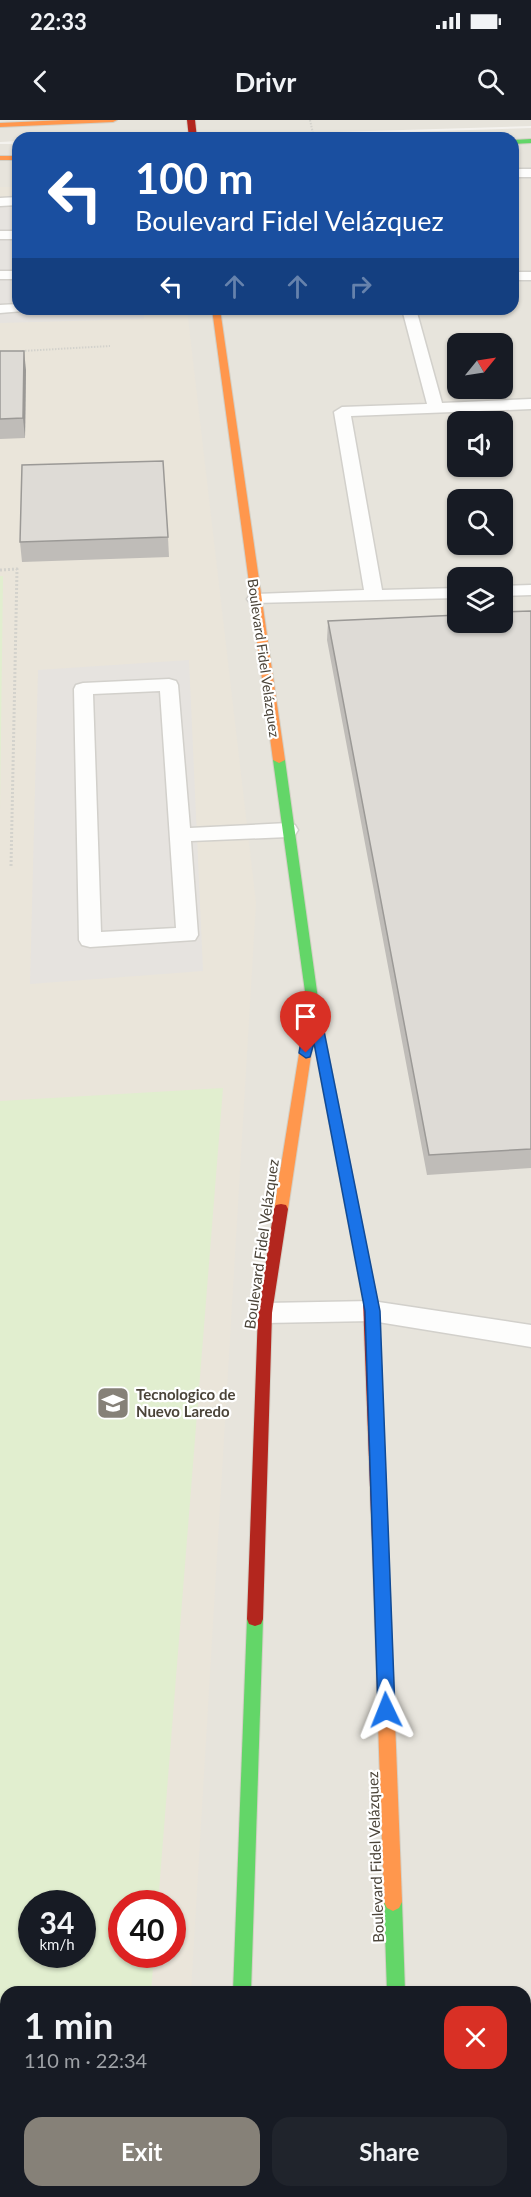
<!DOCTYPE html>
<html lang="en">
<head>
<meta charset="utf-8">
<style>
	:root { --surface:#171b24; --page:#20242c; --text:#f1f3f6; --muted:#9ea1a6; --accent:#868178 }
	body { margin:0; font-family:Lato,sans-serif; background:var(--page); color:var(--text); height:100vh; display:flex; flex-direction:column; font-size:22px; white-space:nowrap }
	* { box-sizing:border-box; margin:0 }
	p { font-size:20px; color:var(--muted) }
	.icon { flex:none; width:33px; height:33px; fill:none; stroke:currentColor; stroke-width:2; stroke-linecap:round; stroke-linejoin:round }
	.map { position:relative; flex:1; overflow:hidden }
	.sheet { position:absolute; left:0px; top:1866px; width:531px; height:212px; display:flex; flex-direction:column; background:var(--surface); border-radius:18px 18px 0 0; box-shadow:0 2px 4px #0004 }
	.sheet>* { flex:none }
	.hud { position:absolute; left:12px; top:12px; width:507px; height:183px; border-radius:18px; box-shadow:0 2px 4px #0004; background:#1a4fa0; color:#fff; overflow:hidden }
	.needle { width:39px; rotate:60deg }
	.controls { position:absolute; left:447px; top:213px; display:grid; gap:12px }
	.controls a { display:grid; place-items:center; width:66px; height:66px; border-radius:12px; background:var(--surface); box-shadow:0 2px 4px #0004; font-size:30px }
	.speed { position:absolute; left:18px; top:1770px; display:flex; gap:12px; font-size:30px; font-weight:700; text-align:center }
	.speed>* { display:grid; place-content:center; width:78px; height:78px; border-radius:50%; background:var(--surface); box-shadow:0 2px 4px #0004; line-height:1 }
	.speed small { font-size:15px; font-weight:400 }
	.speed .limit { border:9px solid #d22; background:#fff; color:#111 }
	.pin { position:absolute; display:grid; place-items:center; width:51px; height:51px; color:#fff; margin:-62px -26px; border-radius:50% 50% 50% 0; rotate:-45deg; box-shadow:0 0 6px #0007 }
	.pin .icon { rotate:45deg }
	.me { position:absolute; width:66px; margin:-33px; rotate:358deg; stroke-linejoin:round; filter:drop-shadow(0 0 4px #0008) }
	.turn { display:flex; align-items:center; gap:21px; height:126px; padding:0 24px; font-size:27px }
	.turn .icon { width:78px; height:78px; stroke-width:2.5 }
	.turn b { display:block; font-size:42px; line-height:51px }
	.lanes { display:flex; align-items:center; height:57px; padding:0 24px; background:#0003; justify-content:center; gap:30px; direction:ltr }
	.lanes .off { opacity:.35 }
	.round { display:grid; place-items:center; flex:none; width:63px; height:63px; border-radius:18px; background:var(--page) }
	.summary { display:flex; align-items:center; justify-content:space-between; height:102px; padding:0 24px }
	h1 { font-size:36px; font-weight:700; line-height:45px }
	.primary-button { display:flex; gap:12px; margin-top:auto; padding:12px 24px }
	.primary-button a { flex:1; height:69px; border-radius:18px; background:var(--accent); color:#fff; font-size:24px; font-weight:700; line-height:69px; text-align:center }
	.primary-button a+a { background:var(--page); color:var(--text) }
	.status { display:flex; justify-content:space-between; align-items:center; height:42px; padding:0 30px; background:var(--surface); direction:ltr }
	.status svg { height:16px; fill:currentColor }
	header { display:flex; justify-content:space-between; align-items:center; height:78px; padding:0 24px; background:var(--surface); font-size:27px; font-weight:700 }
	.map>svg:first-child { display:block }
	.residential { fill:#e7e4dc; fill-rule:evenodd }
	.education { fill:#eae5da; fill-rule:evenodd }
	.green { fill:#e1eecf; fill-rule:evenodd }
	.parking { fill:#e6e3df }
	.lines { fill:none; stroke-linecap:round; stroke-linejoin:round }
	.lane-casing { stroke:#d2d0cb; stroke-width:3 }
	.fast-casing { stroke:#d3cfc5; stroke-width:2 }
	.slow-casing { stroke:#d3cfc5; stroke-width:2 }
	.jam-casing { stroke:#d3cfc5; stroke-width:2 }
	.path-far1 { stroke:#d3d2cc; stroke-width:2; stroke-dasharray:1.5 1.5; stroke-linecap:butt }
	.path { stroke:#d3d2cc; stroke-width:3; stroke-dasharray:2 2; stroke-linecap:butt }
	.lane { fill:#fdfdfc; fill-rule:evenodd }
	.fast { fill:#63d668; fill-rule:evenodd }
	.slow { fill:#ff974d; fill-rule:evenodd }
	.jam { fill:#b3261e; fill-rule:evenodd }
	.wall { fill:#bfbcb8 }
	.shaded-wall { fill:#9b9996 }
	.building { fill:#dedbd6; stroke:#9b9996; stroke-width:1.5 }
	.route { fill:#1a73e8; stroke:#114b97; stroke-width:1.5 }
	.labels { text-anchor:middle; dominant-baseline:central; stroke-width:4.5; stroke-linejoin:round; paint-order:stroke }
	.far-street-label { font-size:14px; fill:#4b4439; stroke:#fff }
	.street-label { font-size:15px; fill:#4b4439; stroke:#fff }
	.poi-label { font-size:15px; font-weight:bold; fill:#4b4439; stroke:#fff; text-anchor:start }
</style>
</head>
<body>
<div class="status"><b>22:33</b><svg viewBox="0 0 49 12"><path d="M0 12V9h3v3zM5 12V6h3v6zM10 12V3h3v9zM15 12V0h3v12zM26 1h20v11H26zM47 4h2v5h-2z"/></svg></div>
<header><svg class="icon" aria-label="back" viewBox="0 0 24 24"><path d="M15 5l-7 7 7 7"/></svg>Drivr<svg class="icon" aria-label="search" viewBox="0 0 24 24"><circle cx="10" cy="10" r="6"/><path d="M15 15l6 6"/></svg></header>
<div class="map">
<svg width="531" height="2077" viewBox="0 0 531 2077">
	<rect width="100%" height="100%" fill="#f4f2ee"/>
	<!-- residential -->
	<g class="residential">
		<path d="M 0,0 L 531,0 L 531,6 L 135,18 L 18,18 L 18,21 L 0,22 Z"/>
		<path d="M 531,8 L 531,2077 L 0,2077 L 0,24 L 18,24 L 18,189 L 513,189 L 513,18 L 212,18 ZM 458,224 L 502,224 L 502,268 L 458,268 ZM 458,302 L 502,302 L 502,346 L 458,346 ZM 458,380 L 502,380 L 502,424 L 458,424 ZM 458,458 L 502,458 L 502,502 L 458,502 ZM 32,1784 L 82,1784 L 82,1834 L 32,1834 ZM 122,1784 L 172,1784 L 172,1834 L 122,1834 ZM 6,1872 L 525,1872 L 525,2072 L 6,2072 Z"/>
	</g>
	<!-- education -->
	<path class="education" d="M 0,67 L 18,67 L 18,189 L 187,189 L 256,783 L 191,1872 L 6,1872 L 6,2072 L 179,2072 L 179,2077 L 0,2077 ZM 32,1784 L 82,1784 L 82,1834 L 32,1834 ZM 122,1784 L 172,1784 L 172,1834 L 122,1834 Z"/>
	<!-- green -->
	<g class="green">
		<path d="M 0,456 L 3,456 L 0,692 Z"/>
		<path d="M 223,968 L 158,1783 L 122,1784 L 122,1834 L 154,1835 L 151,1872 L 6,1872 L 6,2072 L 135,2072 L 134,2077 L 0,2077 L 0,981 ZM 32,1784 L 82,1784 L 82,1834 L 32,1834 Z"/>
	</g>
	<!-- parking -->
	<g class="parking">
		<path d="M 0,86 L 18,86 L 18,189 L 143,189 L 144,199 L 0,203 Z"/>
		<path d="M 189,540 L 203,851 L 30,864 L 38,550 Z"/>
	</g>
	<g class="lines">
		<!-- lane casing -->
		<g class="lane-casing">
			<g id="lane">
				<rect x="513" y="49" width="18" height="8"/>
				<path d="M 18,77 L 18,85 L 0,86 L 0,78 Z"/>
				<rect x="0" y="111" width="18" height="8"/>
				<rect x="0" y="151" width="18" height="8"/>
				<rect x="513" y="152" width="18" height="8"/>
				<path d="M 18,184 L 18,189 L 25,189 L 23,191 L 0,193 L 0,185 Z"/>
				<path d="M 402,189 L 416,189 L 442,283 L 531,279 L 531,289 L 351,296 L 382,470 L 458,468 L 458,478 L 250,483 L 247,479 L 250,475 L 256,474 L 364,470 L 334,292 L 342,287 L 427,284 Z"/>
				<path d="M 531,465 L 531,475 L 502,476 L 502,466 Z"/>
				<path d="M 169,559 L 176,561 L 178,565 L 190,708 L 288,703 L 295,705 L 298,710 L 295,715 L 288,717 L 191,721 L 198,815 L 195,820 L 90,827 L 82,825 L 79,820 L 74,569 L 76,565 L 83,563 ZM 160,571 L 176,808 L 101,812 L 93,574 Z"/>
				<path d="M 372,1181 L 531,1205 L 531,1227 L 372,1201 L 265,1203 L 256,1200 L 252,1193 L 256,1186 L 265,1183 Z"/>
			</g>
		</g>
		<!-- fast casing -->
		<g class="fast-casing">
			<g id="fast">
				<path d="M 531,19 L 531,23 L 513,24 L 513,20 Z"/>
				<path d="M 279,637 L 285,640 L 319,886 L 377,1181 L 375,1185 L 365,1185 L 363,1181 L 307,886 L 273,640 Z"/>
				<path d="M 255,1492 L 261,1494 L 263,1499 L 251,1872 L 233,1872 L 247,1499 L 249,1494 Z"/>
				<path d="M 393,1773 L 399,1776 L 402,1782 L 405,1872 L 387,1872 L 384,1782 L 387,1776 Z"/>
			</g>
		</g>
		<!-- slow casing -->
		<g class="slow-casing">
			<g id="slow">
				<path d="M 64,0 L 117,0 L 113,2 L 0,7 L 0,3 Z"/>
				<rect x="0" y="36" width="18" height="4"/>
				<path d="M 212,189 L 220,189 L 285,640 L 279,643 L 273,640 Z"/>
				<path d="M 309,904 L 315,909 L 288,1089 L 286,1093 L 276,1093 L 274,1089 L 303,909 Z"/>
				<path d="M 380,1414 L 386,1416 L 388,1421 L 402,1782 L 399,1788 L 393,1791 L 387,1788 L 384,1782 L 372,1421 L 374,1416 Z"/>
				<rect x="225" y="2072" width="20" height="5"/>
			</g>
		</g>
		<!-- jam casing -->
		<g class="jam-casing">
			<g id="jam">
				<path d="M 187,0 L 195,0 L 197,18 L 189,18 Z"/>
				<path d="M 281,1084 L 286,1085 L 288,1089 L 272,1193 L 263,1499 L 261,1504 L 255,1506 L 249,1504 L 247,1499 L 258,1193 L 274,1089 L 276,1085 Z"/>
				<path d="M 370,1175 L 375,1177 L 377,1181 L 388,1421 L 386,1426 L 380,1428 L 374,1426 L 372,1421 L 363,1181 L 365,1177 Z"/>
				<rect x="393" y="2072" width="20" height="5"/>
			</g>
		</g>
		<!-- path-far1 -->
		<g class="path-far1">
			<path d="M 310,0 L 314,18"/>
			<path d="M 22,231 L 110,226"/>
		</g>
		<!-- path -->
		<path class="path" d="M 0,450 L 17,449 L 11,747"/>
		<!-- lane -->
		<use href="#lane" class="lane"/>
		<!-- fast -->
		<use href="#fast" class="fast"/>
		<!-- slow -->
		<use href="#slow" class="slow"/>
		<!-- jam -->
		<use href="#jam" class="jam"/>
	</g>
	<!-- wall -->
	<g class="wall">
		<path d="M 0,231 L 26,250 L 25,318 L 0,319 Z"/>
		<path d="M 168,417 L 169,437 L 22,442 L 20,422 Z"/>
		<path d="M 531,491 L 531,1048 L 427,1055 L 327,520 L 328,501 Z"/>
	</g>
	<!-- shaded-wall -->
	<path class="shaded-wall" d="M 24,231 L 26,250 L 25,318 L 23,298 Z"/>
	<!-- building -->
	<g class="building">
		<path d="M 0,231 L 24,231 L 23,298 L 0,299 Z"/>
		<path d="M 163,341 L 168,417 L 20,422 L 22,345 Z"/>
		<path d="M 531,491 L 531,1029 L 429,1035 L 328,501 L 458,495 L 458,502 L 502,502 L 502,492 Z"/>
	</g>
	<!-- route -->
	<path class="route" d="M 313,882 L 319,886 L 380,1191 L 395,1590 L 392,1596 L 386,1598 L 380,1596 L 378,1590 L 365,1191 L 314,923 L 310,937 L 306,938 L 299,933 L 307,886 Z"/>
	<!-- icons -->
	<defs>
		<g id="university-square" transform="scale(1.725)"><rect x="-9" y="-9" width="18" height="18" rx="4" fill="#868178" stroke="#fff"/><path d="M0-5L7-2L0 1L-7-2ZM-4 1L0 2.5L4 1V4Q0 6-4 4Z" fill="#fff"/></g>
	</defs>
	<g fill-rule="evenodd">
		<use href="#university-square" x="113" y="1283"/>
	</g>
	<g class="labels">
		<!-- far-street labels -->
		<g class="far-street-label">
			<text transform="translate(264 538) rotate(82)">Boulevard Fidel Velázquez</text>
		</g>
		<!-- street labels -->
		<g class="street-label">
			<text transform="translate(261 1124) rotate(-82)">Boulevard Fidel Velázquez</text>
			<text transform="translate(375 1737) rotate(-92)">Boulevard Fidel Velázquez</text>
		</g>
		<!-- poi labels -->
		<g class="poi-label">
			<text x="136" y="1274">Tecnologico de<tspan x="136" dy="17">Nuevo Laredo</tspan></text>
		</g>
	</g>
</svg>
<div class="controls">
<a><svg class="needle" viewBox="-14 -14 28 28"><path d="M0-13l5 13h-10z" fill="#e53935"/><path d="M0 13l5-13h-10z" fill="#9ea1a6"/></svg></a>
<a><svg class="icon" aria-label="sound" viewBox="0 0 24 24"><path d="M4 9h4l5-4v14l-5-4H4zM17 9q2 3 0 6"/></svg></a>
<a><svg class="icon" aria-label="search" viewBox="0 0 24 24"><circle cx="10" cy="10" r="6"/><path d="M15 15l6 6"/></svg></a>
<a><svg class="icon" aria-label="layers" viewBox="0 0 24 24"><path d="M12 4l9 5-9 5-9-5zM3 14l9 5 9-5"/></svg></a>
</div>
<div class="speed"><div>34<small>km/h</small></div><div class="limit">40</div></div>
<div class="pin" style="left:306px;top:933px;background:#d93025"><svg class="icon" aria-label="arrive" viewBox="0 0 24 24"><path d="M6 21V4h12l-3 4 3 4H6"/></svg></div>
<svg class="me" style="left:386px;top:1590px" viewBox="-20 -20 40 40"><path d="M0-17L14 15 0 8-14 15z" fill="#1a73e8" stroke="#fff" stroke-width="4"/></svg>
<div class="hud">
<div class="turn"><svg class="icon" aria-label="left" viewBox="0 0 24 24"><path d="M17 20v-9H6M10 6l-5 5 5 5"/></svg><div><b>100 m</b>Boulevard Fidel Velázquez</div></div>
<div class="lanes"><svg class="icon" aria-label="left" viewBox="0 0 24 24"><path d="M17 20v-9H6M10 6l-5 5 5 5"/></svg><svg class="icon off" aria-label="ahead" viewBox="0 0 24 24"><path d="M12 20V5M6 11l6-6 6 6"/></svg><svg class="icon off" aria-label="ahead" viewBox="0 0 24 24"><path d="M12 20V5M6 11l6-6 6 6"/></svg><svg class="icon off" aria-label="right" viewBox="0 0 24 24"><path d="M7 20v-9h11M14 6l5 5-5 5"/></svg></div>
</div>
<section class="sheet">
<div class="summary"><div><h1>1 min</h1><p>110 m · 22:34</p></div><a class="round" style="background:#d93025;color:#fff"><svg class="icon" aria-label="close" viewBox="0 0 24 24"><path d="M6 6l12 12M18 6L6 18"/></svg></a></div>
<div class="primary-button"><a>Exit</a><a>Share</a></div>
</section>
</div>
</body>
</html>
